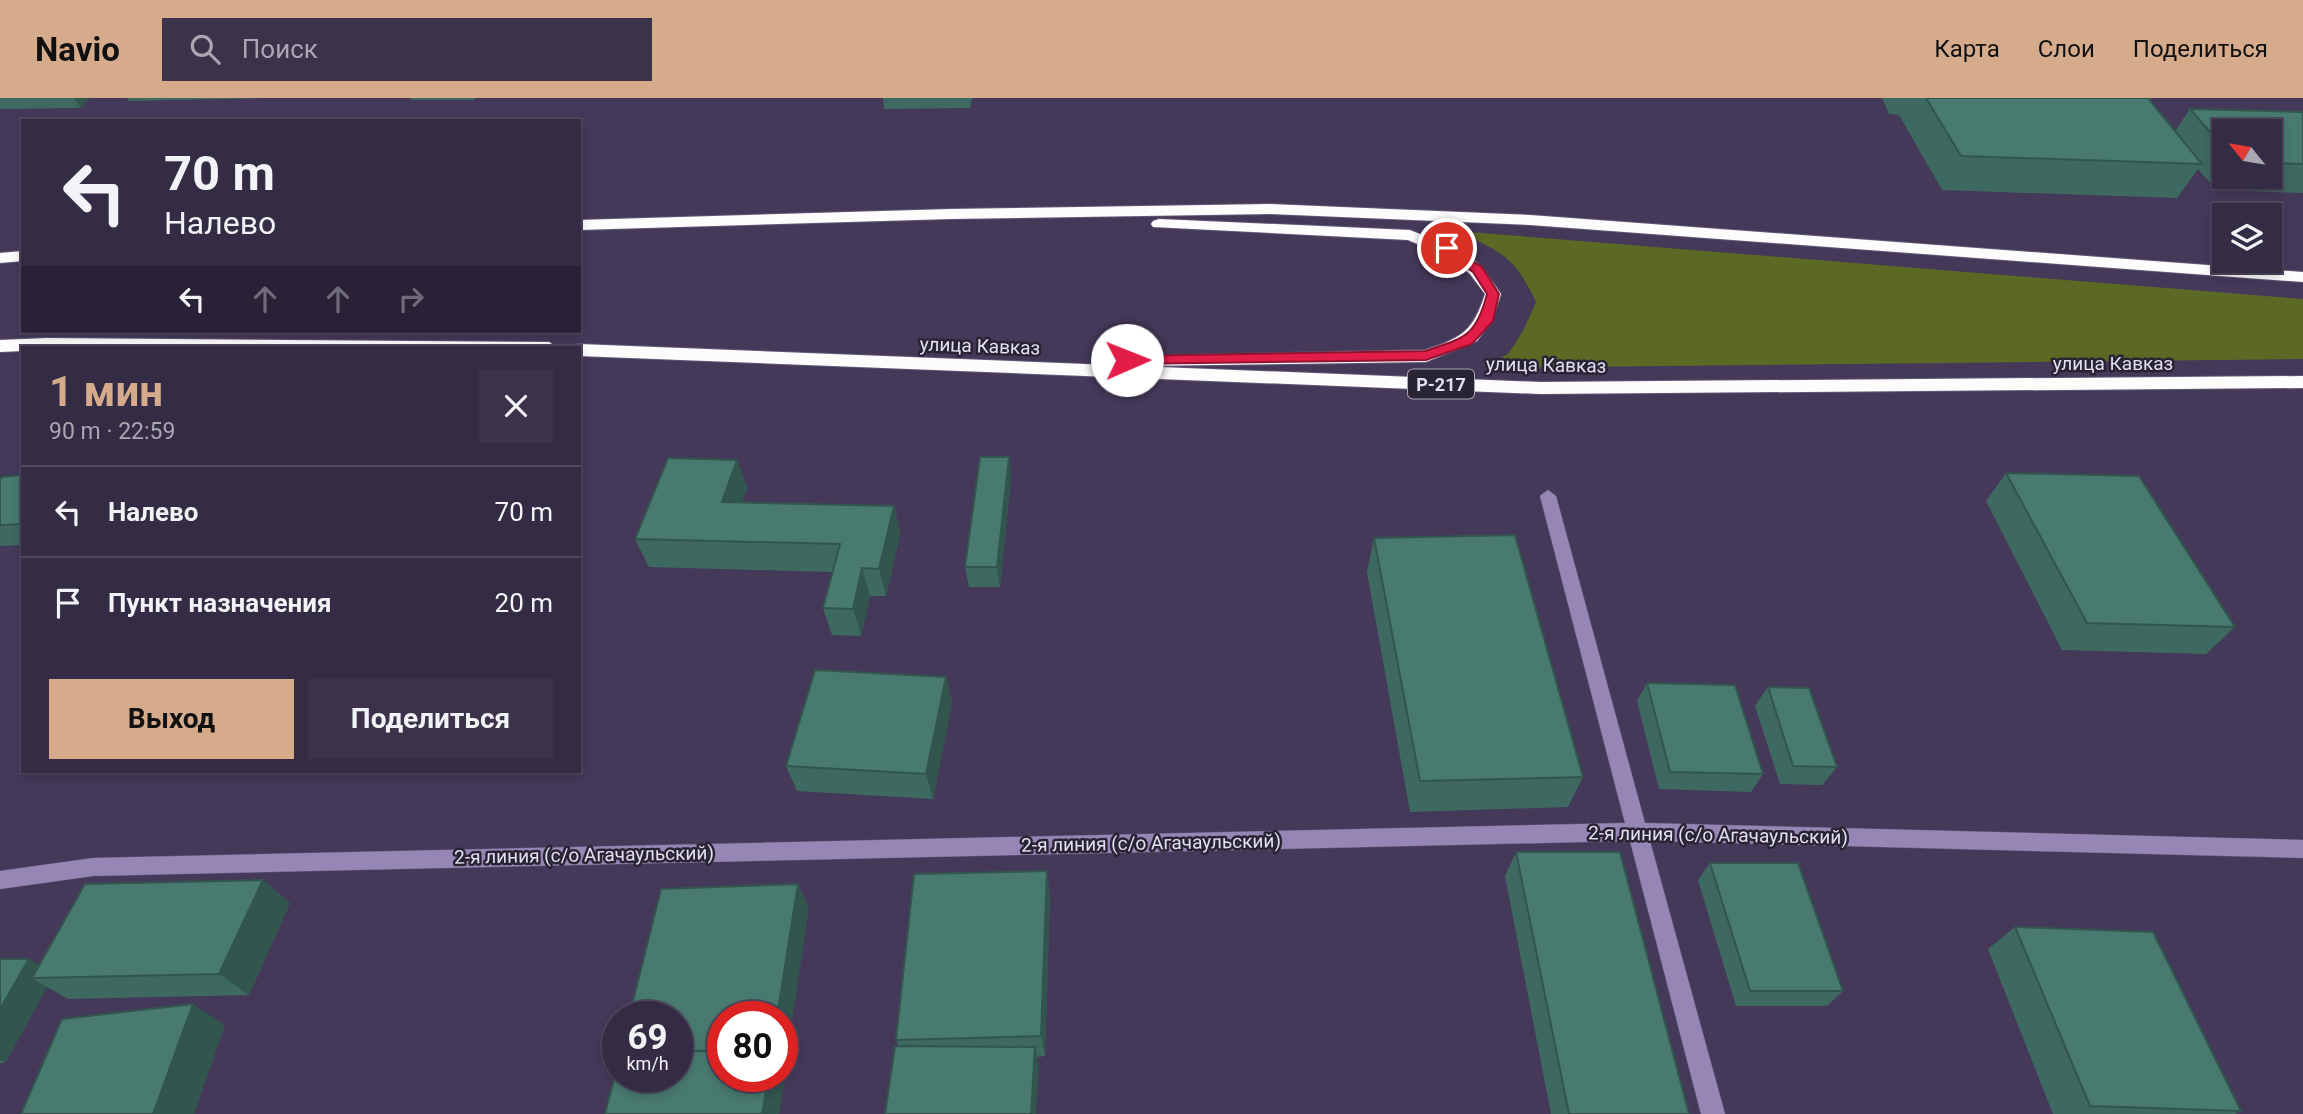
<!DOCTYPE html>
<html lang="ru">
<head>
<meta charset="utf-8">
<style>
	:root { --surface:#342b44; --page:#3c334b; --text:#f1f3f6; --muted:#a9a7b2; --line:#4e475d; --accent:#d6ab8b }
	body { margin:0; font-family:Roboto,sans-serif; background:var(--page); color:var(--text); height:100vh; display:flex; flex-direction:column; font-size:26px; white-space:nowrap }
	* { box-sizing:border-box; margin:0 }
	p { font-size:23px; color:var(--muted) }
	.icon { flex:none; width:38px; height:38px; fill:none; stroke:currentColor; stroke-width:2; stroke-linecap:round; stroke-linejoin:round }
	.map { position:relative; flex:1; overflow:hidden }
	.panel { position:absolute; left:21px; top:248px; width:560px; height:427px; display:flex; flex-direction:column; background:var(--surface); border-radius:0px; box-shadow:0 4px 10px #0003,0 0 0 2px var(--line) }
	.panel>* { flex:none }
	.banner { position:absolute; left:21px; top:21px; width:560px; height:214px; border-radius:0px; box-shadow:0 4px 10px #0003,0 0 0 2px var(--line); background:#342b44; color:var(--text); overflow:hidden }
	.needle { width:46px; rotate:300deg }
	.buttons { position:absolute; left:2212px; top:21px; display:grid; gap:14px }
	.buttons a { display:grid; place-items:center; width:70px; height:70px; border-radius:0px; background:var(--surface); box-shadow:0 4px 10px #0003,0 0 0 2px var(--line); font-size:35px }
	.speed { position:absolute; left:602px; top:903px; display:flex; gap:14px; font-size:35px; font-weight:700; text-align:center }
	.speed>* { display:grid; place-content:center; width:91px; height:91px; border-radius:50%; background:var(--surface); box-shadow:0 4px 10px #0003,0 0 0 2px var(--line); line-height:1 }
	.speed small { font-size:18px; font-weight:400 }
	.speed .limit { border:10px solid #d22; background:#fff; color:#111 }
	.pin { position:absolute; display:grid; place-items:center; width:60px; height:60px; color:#fff; margin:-30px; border:4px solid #fff; border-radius:50%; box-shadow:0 2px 7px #0007 }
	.me { position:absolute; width:77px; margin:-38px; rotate:89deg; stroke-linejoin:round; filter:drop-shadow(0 0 5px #0008) }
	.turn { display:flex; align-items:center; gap:24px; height:147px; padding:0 28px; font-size:32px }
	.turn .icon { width:91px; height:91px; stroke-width:2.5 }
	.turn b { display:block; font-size:49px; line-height:60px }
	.lanes { display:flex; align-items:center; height:66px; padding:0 28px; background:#0003; justify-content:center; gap:35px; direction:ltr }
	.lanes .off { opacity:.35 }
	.round { display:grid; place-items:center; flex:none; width:74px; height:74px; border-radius:0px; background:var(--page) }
	.summary { display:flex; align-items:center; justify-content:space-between; height:119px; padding:0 28px }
	h1 { font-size:42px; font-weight:700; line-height:52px; color:var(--accent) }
	.cta { display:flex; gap:14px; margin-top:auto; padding:14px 28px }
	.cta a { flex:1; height:80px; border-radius:0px; background:var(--accent); color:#111; font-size:28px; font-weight:700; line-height:80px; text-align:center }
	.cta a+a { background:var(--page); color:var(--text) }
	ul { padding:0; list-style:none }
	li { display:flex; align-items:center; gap:21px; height:91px; padding:0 28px; border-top:2px solid var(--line) }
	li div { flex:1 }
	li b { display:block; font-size:26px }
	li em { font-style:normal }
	header { display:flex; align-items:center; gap:42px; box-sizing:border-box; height:98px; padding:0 35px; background:var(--accent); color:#111 }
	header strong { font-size:33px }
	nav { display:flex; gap:38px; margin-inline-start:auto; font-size:24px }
	.search { width:490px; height:63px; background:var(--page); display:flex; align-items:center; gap:18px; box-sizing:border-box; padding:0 24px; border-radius:0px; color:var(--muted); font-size:26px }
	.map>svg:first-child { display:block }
	.green { fill:#5b6924 }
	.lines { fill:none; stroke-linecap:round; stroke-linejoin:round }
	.minor-casing { stroke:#625776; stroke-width:1 }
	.highway-casing { stroke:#625776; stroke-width:2 }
	.minor { fill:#9686b6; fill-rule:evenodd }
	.highway { fill:#fcfcfc; fill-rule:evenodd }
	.wall { fill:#3e6960; fill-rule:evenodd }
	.shaded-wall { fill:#32554e }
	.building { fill:#487a70; stroke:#32554e; stroke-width:2 }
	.route { fill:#e11d48; stroke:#92132f; stroke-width:2 }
	.labels { text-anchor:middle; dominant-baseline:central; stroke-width:5; stroke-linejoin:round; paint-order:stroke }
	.shield { fill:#292433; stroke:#aca6b9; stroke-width:2 }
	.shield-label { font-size:18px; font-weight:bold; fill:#e4def3 }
	.street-label { font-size:19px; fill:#e4def3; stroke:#292433 }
</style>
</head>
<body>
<header>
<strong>Navio</strong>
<div class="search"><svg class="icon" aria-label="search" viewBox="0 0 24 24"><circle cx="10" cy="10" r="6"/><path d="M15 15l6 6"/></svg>Поиск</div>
<nav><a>Карта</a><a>Слои</a><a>Поделиться</a></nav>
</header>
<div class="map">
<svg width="2303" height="1016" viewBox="0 0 2303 1016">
	<rect width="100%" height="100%" fill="#45395a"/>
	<!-- green -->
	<path class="green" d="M 1456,133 L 2303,201 L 2303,261 L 1485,270 L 1509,255 L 1524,231 L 1536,204 C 1514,157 1501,154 1456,133 Z"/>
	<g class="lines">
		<!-- minor casing -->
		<g class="minor-casing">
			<path id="minor" d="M 1548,392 L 1556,398 L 1645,725 L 2303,742 L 2303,760 L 1650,743 L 1725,1016 L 1701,1016 L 1630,743 L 93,778 L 0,791 L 0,773 L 93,760 L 1625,725 L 1540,398 Z"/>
		</g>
		<!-- highway casing -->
		<g class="highway-casing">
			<g id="highway">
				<path d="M 1270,106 L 1530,117 L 2303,174 L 2303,184 L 1530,127 L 1270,116 L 951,121 L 579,132 L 579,122 L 951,111 Z"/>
				<path d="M 1159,121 L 1410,132 L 1464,154 L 1482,169 L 1501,196 L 1492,223 L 1477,243 L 1426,264 L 1141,268 L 1132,262 L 1135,258 L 1425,252 C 1461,240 1473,234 1485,196 L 1470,176 L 1452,161 L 1408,142 L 1153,129 L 1151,126 L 1153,123 Z"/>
				<path d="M 23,153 L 23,163 L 0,165 L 0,155 Z"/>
				<path d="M 47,240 L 549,244 L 558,250 L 23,250 L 23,253 L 0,254 L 0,242 Z"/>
				<path d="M 579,246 L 1540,284 L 2303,278 L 2303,290 L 1540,296 L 579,258 L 579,250 L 571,250 Z"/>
			</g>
		</g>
		<!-- minor -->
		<use href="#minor" class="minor"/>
		<!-- highway -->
		<use href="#highway" class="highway"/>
	</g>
	<!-- wall -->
	<g class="wall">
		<path d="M 0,0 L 90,0 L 81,10 L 0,11 Z"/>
		<path d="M 127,0 L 266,0 L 129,3 Z"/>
		<path d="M 410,0 L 475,0 L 474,2 L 411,2 Z"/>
		<path d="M 883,0 L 972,0 L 970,10 L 884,11 Z"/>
		<path d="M 1882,0 L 2151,0 L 2150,2 L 2175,33 L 2190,11 L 2303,14 L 2303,95 L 2216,92 L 2198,71 L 2177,100 L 1942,92 L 1899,17 L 1889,16 ZM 2224,33 L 2270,33 L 2270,79 L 2224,79 Z"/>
		<path d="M 737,362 L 747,390 L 742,404 L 894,408 L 900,436 L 886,498 L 870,498 L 861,538 L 832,537 L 823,510 L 833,474 L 649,469 L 635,441 Z"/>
		<path d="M 2006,375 L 2235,529 L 2206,556 L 2062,552 L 1986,403 Z"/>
		<path d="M 23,377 L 23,447 L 0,448 L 0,381 Z"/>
		<path d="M 1011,379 L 1000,489 L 969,489 L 965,469 Z"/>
		<path d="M 1374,440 L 1583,679 L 1568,709 L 1410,714 L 1367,474 Z"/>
		<path d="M 946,579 L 952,605 L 933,701 L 797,693 L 786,668 Z"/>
		<path d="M 1647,585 L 1763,676 L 1751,694 L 1659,691 L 1637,603 Z"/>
		<path d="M 1768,589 L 1837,669 L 1822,687 L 1780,686 L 1755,608 Z"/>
		<path d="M 1516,754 L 1689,1016 L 1551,1016 L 1505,778 Z"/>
		<path d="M 1710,765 L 1843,893 L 1827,908 L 1736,908 L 1698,782 Z"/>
		<path d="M 1050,797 L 1045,958 L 1037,959 L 1039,969 L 899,948 L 896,942 Z"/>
		<path d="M 290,805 L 249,897 L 68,901 L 47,889 L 5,965 L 0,965 L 0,861 L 39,867 Z"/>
		<path d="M 2015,829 L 2241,1013 L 2235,1016 L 2053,1016 L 1988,851 Z"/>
	</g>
	<!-- shaded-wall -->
	<g class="shaded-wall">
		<path d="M 74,0 L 90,0 L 81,10 Z"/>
		<path d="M 1009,359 L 1011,379 L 1000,489 L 997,469 Z"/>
		<path d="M 737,362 L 747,390 L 733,432 L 722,404 Z"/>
		<path d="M 894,408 L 900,436 L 886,498 L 879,471 Z"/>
		<path d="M 862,470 L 870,498 L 861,538 L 853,511 Z"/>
		<path d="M 946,579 L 952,605 L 933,701 L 926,676 Z"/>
		<path d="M 1047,773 L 1050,797 L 1045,958 L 1041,938 Z"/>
		<path d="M 263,782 L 290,805 L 249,897 L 219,876 Z"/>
		<path d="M 798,786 L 809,810 L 785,970 L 782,967 L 782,919 L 777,919 Z"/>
		<path d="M 29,861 L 55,876 L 32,880 L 47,889 L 5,965 L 0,962 L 0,911 Z"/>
		<path d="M 193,906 L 225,927 L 194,1016 L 153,1016 Z"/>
		<path d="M 1035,949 L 1039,969 L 1036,1016 L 1031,1016 Z"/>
		<path d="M 782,968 L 786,973 L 779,1016 L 762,1016 L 769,978 L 782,978 Z"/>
	</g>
	<!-- building -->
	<g class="building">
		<path d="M 1926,0 L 2148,0 L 2202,66 L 1961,58 Z"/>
		<path d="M 2190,11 L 2303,14 L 2303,66 L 2270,65 L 2270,33 L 2224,33 L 2224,50 Z"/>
		<path d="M 980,359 L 1009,359 L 997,469 L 965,469 Z"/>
		<path d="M 668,360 L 737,362 L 722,404 L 894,408 L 879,471 L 862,470 L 853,511 L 823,510 L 840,446 L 635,441 Z"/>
		<path d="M 2006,375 L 2139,378 L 2235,529 L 2087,525 Z"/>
		<path d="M 23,377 L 23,426 L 0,427 L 0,381 L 2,379 Z"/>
		<path d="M 1515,437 L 1583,679 L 1420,683 L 1374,440 Z"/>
		<path d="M 815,572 L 946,579 L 926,676 L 786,668 Z"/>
		<path d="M 1647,585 L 1735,587 L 1763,676 L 1670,674 Z"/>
		<path d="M 1768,589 L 1809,590 L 1837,669 L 1793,668 Z"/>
		<path d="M 1516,754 L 1620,754 L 1689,1016 L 1569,1016 Z"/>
		<path d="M 1710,765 L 1798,765 L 1843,893 L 1750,893 Z"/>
		<path d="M 1047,773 L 1041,938 L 896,942 L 914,776 Z"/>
		<path d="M 263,782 L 219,876 L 32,880 L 85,786 Z"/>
		<path d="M 798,786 L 777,919 L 723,919 L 723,952 L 692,953 L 723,953 L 723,978 L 769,978 L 762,1016 L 605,1016 L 618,965 L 618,978 L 677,978 L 677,919 L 629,919 L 661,791 Z"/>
		<path d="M 2015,829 L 2153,834 L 2241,1013 L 2090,1008 Z"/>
		<path d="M 0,861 L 29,861 L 0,911 Z"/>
		<path d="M 193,906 L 153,1016 L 21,1016 L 62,921 Z"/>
		<path d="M 895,948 L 1035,949 L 1031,1016 L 885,1016 Z"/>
	</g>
	<!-- route -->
	<path class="route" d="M 1447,147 L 1482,169 L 1499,196 L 1493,223 L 1472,246 L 1426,262 L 1127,266 L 1121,262 L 1127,258 L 1425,253 C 1464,240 1476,239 1487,196 L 1473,174 L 1443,153 L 1441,150 Z"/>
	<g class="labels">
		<!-- shield labels -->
		<rect class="shield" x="1408" y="271.5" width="66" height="29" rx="5"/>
		<g class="shield-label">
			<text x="1441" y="286">Р-217</text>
		</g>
		<!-- street labels -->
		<g class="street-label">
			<text transform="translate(980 248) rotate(2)">улица Кавказ</text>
			<text x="2113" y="265">улица Кавказ</text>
			<text transform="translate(1546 267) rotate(1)">улица Кавказ</text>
			<text transform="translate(1718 737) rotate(1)">2-я линия (с/о Агачаульский)</text>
			<text transform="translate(1151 745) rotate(-1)">2-я линия (с/о Агачаульский)</text>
			<text transform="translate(584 757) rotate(-1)">2-я линия (с/о Агачаульский)</text>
		</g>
	</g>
</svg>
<div class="buttons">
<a><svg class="needle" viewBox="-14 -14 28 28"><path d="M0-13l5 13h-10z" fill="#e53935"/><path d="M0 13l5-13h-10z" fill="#a9a7b2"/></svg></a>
<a><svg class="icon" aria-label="layers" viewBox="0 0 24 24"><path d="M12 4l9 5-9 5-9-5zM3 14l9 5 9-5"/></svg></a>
</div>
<div class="speed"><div>69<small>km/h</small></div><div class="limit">80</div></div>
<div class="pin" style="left:1447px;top:150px;background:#d93025"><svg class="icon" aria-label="arrive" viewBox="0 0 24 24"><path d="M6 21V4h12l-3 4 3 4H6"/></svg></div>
<svg class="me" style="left:1127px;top:262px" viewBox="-20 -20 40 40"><circle r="19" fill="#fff"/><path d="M0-13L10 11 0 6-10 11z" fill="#e11d48"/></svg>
<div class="banner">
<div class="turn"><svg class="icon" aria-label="left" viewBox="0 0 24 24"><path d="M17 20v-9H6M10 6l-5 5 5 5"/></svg><div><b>70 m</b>Налево</div></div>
<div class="lanes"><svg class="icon" aria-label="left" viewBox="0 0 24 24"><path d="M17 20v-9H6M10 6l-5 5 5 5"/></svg><svg class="icon off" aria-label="ahead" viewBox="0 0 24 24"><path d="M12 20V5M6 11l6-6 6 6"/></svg><svg class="icon off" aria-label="ahead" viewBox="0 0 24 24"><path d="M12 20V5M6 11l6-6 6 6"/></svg><svg class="icon off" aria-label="right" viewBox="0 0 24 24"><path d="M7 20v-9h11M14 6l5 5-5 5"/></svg></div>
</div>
<section class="panel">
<div class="summary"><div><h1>1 мин</h1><p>90 m · 22:59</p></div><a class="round"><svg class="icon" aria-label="close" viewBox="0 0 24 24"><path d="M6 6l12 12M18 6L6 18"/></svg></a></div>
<ul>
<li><svg class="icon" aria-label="left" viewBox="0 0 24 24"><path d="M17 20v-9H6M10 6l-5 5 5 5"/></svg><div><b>Налево</b></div><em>70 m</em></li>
<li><svg class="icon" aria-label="arrive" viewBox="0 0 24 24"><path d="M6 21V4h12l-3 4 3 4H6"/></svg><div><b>Пункт назначения</b></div><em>20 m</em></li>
</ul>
<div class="cta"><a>Выход</a><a>Поделиться</a></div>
</section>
</div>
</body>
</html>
